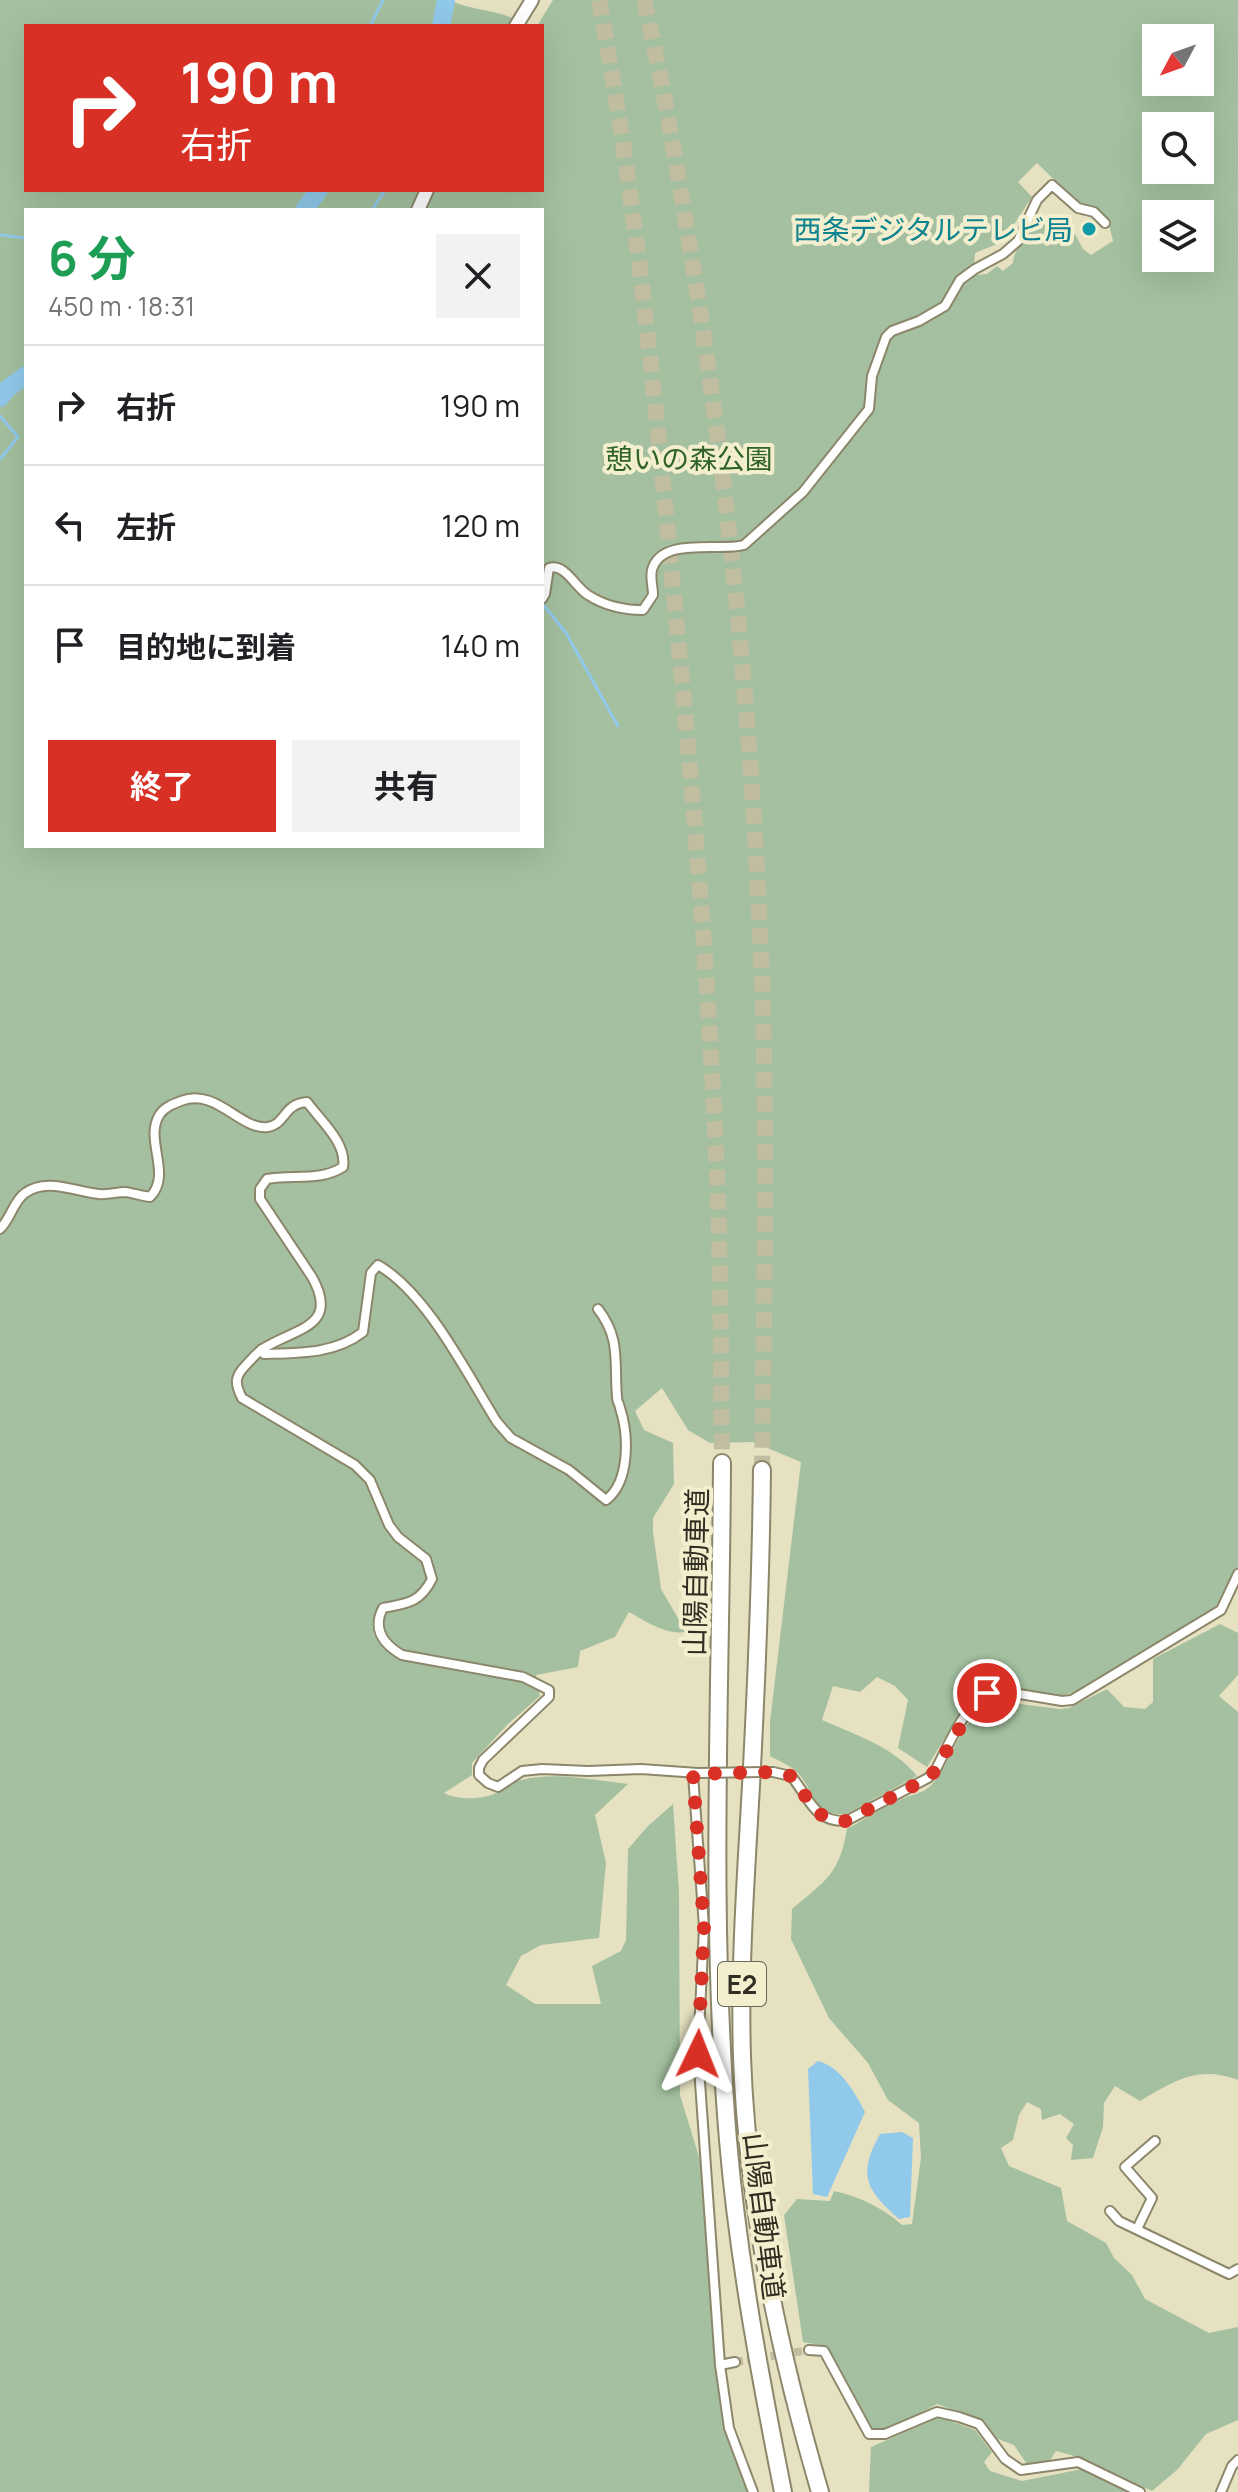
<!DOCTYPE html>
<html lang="ja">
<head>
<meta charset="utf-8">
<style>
	:root { --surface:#fff; --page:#f2f2f2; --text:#202124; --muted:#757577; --line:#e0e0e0; --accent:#d93025 }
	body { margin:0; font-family:Manrope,"Noto Sans JP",sans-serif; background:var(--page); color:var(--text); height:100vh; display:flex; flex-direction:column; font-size:30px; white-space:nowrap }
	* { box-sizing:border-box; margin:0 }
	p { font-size:26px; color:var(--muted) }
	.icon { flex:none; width:44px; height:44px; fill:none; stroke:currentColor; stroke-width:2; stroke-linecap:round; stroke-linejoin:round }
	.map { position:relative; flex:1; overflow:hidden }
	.details { position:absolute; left:24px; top:208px; width:520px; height:640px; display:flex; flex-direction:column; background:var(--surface); border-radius:0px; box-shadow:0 8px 32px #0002 }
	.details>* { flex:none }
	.banner { position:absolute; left:24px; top:24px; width:520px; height:168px; border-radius:0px; box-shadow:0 8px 32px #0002; background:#d93025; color:#fff; overflow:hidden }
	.needle { width:52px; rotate:229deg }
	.controls { position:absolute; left:1142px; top:24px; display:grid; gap:16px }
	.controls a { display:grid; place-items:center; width:72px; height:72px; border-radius:0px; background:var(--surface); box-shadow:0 8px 32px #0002; font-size:40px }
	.pin { position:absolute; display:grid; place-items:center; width:68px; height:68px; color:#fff; margin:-34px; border:4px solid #fff; border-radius:50%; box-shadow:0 2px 8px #0007 }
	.me { position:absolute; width:88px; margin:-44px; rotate:2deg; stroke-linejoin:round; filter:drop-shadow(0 0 6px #0008) }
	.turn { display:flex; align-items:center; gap:28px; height:168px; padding:0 24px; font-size:36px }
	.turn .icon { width:104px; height:104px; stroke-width:2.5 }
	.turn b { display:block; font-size:56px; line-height:68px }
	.round { display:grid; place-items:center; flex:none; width:84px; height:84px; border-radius:0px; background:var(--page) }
	.headline { display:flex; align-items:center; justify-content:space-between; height:136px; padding:0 24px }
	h1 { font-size:48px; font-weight:700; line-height:60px; color:#1e9e55 }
	.button { display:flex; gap:16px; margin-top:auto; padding:16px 24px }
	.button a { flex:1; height:92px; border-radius:0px; background:var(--accent); color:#fff; font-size:32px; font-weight:700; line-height:92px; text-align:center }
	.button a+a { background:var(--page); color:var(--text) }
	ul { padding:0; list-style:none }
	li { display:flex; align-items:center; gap:24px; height:120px; padding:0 24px; border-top:2px solid var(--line) }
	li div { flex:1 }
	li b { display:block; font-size:30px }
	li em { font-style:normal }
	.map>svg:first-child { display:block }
	.green { fill:#a4c0a0; fill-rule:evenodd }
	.water { fill:#91c9eb }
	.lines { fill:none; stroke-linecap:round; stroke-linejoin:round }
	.stream { stroke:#91c9eb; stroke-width:3 }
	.river { stroke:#91c9eb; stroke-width:18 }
	.street-tunnel { stroke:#c1bda1; stroke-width:8; stroke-dasharray:8 4; stroke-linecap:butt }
	.highway-tunnel { stroke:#c1bda1; stroke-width:16; stroke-dasharray:16 8; stroke-linecap:butt }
	.street-casing { stroke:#8c876a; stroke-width:12 }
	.secondary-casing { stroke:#8c876a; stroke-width:16 }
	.highway-casing { stroke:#8c876a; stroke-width:20 }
	.street { stroke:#fff; stroke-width:8 }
	.secondary { stroke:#fff; stroke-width:12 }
	.highway { stroke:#fff; stroke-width:16 }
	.street-bridge-casing { stroke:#8c876a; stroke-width:12; stroke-linecap:butt }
	.street-bridge { stroke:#fff; stroke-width:8 }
	.route { stroke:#d93025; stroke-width:14; stroke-dasharray:0 25.2 }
	.culture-dot { fill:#0f9aa8; stroke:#f3eece; stroke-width:3 }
	.labels { text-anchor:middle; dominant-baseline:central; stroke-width:8; stroke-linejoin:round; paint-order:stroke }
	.shield { fill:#f3eece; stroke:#6a6856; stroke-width:2 }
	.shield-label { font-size:26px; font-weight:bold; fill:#302e22 }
	.culture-label { font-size:28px; fill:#0d838f; stroke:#f3eece; text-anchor:end }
	.park-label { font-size:28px; fill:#306327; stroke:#f3eece }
	.street-label { font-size:28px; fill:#302e22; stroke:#f3eece }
</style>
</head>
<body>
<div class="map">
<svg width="1238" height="2492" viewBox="0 0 1238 2492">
	<rect width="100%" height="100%" fill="#e5e1c1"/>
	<!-- green -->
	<g class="green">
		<path d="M 0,0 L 449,0 C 474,12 505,9 526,26 L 26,26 L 26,190 L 542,190 L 542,26 L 537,26 L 553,0 L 1238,0 L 1238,1567 L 1214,1610 L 1075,1692 L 1060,1696 L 992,1684 L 970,1697 L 927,1767 L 898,1748 L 908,1700 L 895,1686 L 877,1677 L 860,1692 L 833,1686 L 822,1720 C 856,1735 894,1747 917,1776 L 846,1814 C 814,1816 815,1793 799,1774 C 792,1766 779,1761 770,1756 L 770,1722 L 801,1462 L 753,1442 L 710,1443 L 688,1430 L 662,1388 L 635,1411 L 644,1430 L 673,1443 L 674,1484 L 653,1518 L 653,1532 L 661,1589 L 686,1632 C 665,1635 647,1622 629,1612 L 615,1637 L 580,1651 L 578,1667 L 536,1675 L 540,1696 L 507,1725 L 472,1763 L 472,1775 L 444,1793 C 461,1802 488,1799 505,1789 C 510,1786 514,1781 521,1780 C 556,1771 593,1780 628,1784 L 595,1815 L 606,1863 L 599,1938 L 541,1945 L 521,1956 L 506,1985 L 535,2004 L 601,2004 L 592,1966 L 621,1951 L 626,1940 L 628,1849 L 648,1826 L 673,1804 L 679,1893 L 680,2095 L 703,2170 L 724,2429 L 747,2492 L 0,2492 ZM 1156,38 L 1200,38 L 1200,82 L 1156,82 ZM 1156,126 L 1200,126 L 1200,170 L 1156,170 ZM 1037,163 L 1081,206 L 1108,221 L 1113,241 L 1091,255 L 1083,249 L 1075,234 L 1067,234 L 1038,215 C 1032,232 1014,246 1013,263 L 1003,271 L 997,266 L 987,274 L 973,275 L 975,253 L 997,244 L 1007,235 L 1032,197 L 1018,182 ZM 26,210 L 542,210 L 542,846 L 26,846 ZM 1156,214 L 1200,214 L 1200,258 L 1156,258 Z"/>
		<path d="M 1220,1624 L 1238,1633 L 1238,1675 L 1219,1696 L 1238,1712 L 1238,2080 C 1197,2065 1175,2081 1140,2101 L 1115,2086 L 1104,2103 L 1103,2127 L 1093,2158 L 1071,2160 L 1073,2145 L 1066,2138 L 1074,2124 L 1060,2114 L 1042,2120 L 1041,2109 L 1027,2102 L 1019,2115 L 1013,2140 L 1001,2148 L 1009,2166 L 1061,2188 L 1067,2221 L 1106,2243 L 1114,2258 L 1132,2275 L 1145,2299 L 1209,2333 L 1238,2327 L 1238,2420 L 1206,2434 L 1177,2470 L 1152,2491 L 1085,2459 L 1056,2451 L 1049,2462 L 1029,2467 L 1014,2445 L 995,2438 L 985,2422 L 937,2404 C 915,2416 894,2432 869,2429 L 825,2346 L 803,2342 L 784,2215 L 797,2199 L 830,2201 L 834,2191 C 861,2197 881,2207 902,2225 L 912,2224 L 921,2158 L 919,2123 L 888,2100 L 868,2063 L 829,2018 L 791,1939 L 792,1909 C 826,1880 839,1875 847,1829 C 865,1819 883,1807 902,1799 C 913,1794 926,1793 934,1782 C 952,1761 966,1706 997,1701 L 1060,1709 L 1069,1708 L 1107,1689 L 1124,1707 L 1145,1709 L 1153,1702 L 1153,1659 Z"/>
		<path d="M 940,2417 L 975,2430 L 992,2452 L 984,2462 L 990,2471 L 1022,2481 L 1082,2469 L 1130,2492 L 869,2492 L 871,2447 Z"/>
	</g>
	<!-- water -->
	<g class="water">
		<path d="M 818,2061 C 841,2067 855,2093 865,2112 L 827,2197 L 813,2194 L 808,2069 Z"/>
		<path d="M 902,2132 L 913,2138 L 910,2217 L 899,2219 C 866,2190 857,2175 880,2134 Z"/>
	</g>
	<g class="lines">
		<!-- stream -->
		<g class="stream">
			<path d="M 370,26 L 383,0"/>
			<path d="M 372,210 L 385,190"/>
			<path d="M 0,235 L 26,238"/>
			<path d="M 0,416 L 18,437 L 0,459"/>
			<path d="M 542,603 L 566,633 L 618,726"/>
		</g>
		<!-- river -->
		<g class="river">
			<path d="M 441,26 L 446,0"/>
			<path d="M 304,210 L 319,190"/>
			<path d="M 0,398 L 7,389 L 26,375"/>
		</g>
		<!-- street-tunnel -->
		<path class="street-tunnel" d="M 735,2362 L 809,2350"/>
		<!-- highway-tunnel -->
		<g class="highway-tunnel">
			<path d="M 599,0 C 632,177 651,356 668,535 C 691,767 712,1001 719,1234 C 721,1311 721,1387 722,1463"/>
			<path d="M 644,0 C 665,92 680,185 695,278 C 733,520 755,764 763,1009 C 767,1163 764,1316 762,1470"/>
		</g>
		<!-- street casing -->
		<g class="street-casing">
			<g id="street">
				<path d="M 542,599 L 545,594 L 549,568 C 565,563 575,587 588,595 C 605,606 624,610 643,610 L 653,595 C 653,586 650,578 652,570 C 661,536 720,552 744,545 L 803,492 L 869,409 L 872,376 L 886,337 L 892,331 L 919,321 L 945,306 L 960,280 L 975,269 L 1003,254 L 1018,241 L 1037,200 L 1052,185 L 1078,208 L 1094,212 L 1105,223"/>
				<path d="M 0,1229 C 11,1218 13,1202 25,1193 C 47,1177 76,1192 99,1194 C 108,1195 116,1192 125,1192 C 133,1193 142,1196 150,1197 C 173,1174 143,1139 160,1114 C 165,1107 173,1104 181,1101 C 216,1087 241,1131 268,1127 C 286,1124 283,1104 307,1102 C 321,1121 347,1143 343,1167 C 319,1182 293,1174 267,1179 L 260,1189 L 260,1199 L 312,1277 C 340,1327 296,1328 264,1348 C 257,1352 251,1360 246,1365 C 234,1377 235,1384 242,1398 L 355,1465 L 370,1480 L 389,1525 L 398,1537 L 426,1559 L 432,1579 C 420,1603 407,1603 383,1608 C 372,1629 383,1644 402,1655 L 523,1677 L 549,1690 L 549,1697 L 483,1760 L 479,1768 L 479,1775 L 488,1783 L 498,1787 L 522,1771 L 542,1769 L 588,1771 L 641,1769 L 698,1773"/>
				<path d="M 262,1349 L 264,1354 C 299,1353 335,1354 363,1332 L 371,1273 L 378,1265 C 427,1293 467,1374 497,1422 L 511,1438 L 569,1470 L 606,1500 C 630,1482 629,1435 620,1408 C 618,1398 618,1407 617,1397 C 614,1361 621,1339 598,1309"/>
				<path d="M 773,1772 L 791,1776 C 810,1798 813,1822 846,1821 L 928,1778 L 935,1771 C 948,1747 967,1697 995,1690 L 1062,1701 L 1072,1700 L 1221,1610 L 1238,1574"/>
				<path d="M 693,1774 L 704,1927 L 698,2054 L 720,2365 L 729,2428 L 753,2492"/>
				<path d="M 1110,2211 L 1119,2221 L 1229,2274 L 1238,2269"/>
				<path d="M 1137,2229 L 1152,2198 L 1125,2167 L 1155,2141"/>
				<path d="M 809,2350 L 824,2351 L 869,2434 L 885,2434 L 937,2412 L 959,2417 L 979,2424 L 1005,2459 L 1021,2470 L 1078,2462 L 1140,2492"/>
				<path d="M 720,2365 L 735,2362"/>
				<path d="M 1221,2492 L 1232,2466 L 1238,2460"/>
			</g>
		</g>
		<!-- secondary casing -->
		<g class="secondary-casing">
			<g id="secondary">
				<path d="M 516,26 L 532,0"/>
				<path d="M 418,210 L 427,190"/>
			</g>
		</g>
		<!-- highway casing -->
		<g class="highway-casing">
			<g id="highway">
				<path d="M 722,1463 C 721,1688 709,1915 728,2140 C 738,2258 760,2376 783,2492"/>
				<path d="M 762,1470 C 761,1569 757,1668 752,1767 C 747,1863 739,1960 742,2057 C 747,2204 779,2352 820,2492"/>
			</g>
		</g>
		<!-- street -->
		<use href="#street" class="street"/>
		<!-- secondary -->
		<use href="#secondary" class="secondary"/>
		<!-- highway -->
		<use href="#highway" class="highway"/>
		<!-- street-bridge casing -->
		<g class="street-bridge-casing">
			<path id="street-bridge" d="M 698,1773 L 773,1772"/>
		</g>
		<!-- street-bridge -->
		<use href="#street-bridge" class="street-bridge"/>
	</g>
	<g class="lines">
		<!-- route -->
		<path class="route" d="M 698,2054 L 704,1927 L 693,1774 L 773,1772 L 791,1776 C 810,1798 813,1822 846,1821 L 928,1778 L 935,1771 L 973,1705 L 987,1693"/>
	</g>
	<!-- markers -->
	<circle class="culture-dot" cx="1089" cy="229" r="8"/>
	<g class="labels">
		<!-- shield labels -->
		<rect class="shield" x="718" y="1962" width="48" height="44" rx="6"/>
		<g class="shield-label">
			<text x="742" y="1984">E2</text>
		</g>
		<!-- culture labels -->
		<g class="culture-label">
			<text x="1073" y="229">西条デジタルテレビ局</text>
		</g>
		<!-- park labels -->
		<g class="park-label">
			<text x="689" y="458">憩いの森公園</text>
		</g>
		<!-- street labels -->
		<g class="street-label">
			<text transform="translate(695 1572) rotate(-89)">山陽自動車道</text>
			<text transform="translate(765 2216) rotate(83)">山陽自動車道</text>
		</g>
	</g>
</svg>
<div class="controls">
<a><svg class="needle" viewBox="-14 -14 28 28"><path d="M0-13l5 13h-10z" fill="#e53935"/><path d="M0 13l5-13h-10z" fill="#757577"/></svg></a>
<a><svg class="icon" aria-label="search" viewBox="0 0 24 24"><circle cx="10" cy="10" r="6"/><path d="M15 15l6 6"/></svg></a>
<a><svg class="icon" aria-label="layers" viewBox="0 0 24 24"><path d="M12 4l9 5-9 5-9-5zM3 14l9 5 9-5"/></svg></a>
</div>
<div class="pin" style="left:987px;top:1693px;background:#d93025"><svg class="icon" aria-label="arrive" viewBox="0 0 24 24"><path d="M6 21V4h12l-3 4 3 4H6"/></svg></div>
<svg class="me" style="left:698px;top:2054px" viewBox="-20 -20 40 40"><path d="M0-17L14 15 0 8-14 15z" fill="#d93025" stroke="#fff" stroke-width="4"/></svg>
<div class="banner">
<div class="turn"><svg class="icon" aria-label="right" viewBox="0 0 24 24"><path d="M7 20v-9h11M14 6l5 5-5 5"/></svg><div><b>190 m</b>右折</div></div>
</div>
<section class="details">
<div class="headline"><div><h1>6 分</h1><p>450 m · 18:31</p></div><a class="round"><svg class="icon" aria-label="close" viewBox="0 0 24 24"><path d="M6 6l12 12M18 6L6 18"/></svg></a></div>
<ul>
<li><svg class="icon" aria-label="right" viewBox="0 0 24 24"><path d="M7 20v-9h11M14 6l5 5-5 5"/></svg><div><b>右折</b></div><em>190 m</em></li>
<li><svg class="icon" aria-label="left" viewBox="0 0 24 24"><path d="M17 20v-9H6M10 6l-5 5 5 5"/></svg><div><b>左折</b></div><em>120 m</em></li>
<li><svg class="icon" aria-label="arrive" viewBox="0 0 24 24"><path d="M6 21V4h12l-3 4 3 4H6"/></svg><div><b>目的地に到着</b></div><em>140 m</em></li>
</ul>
<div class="button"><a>終了</a><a>共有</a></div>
</section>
</div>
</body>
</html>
